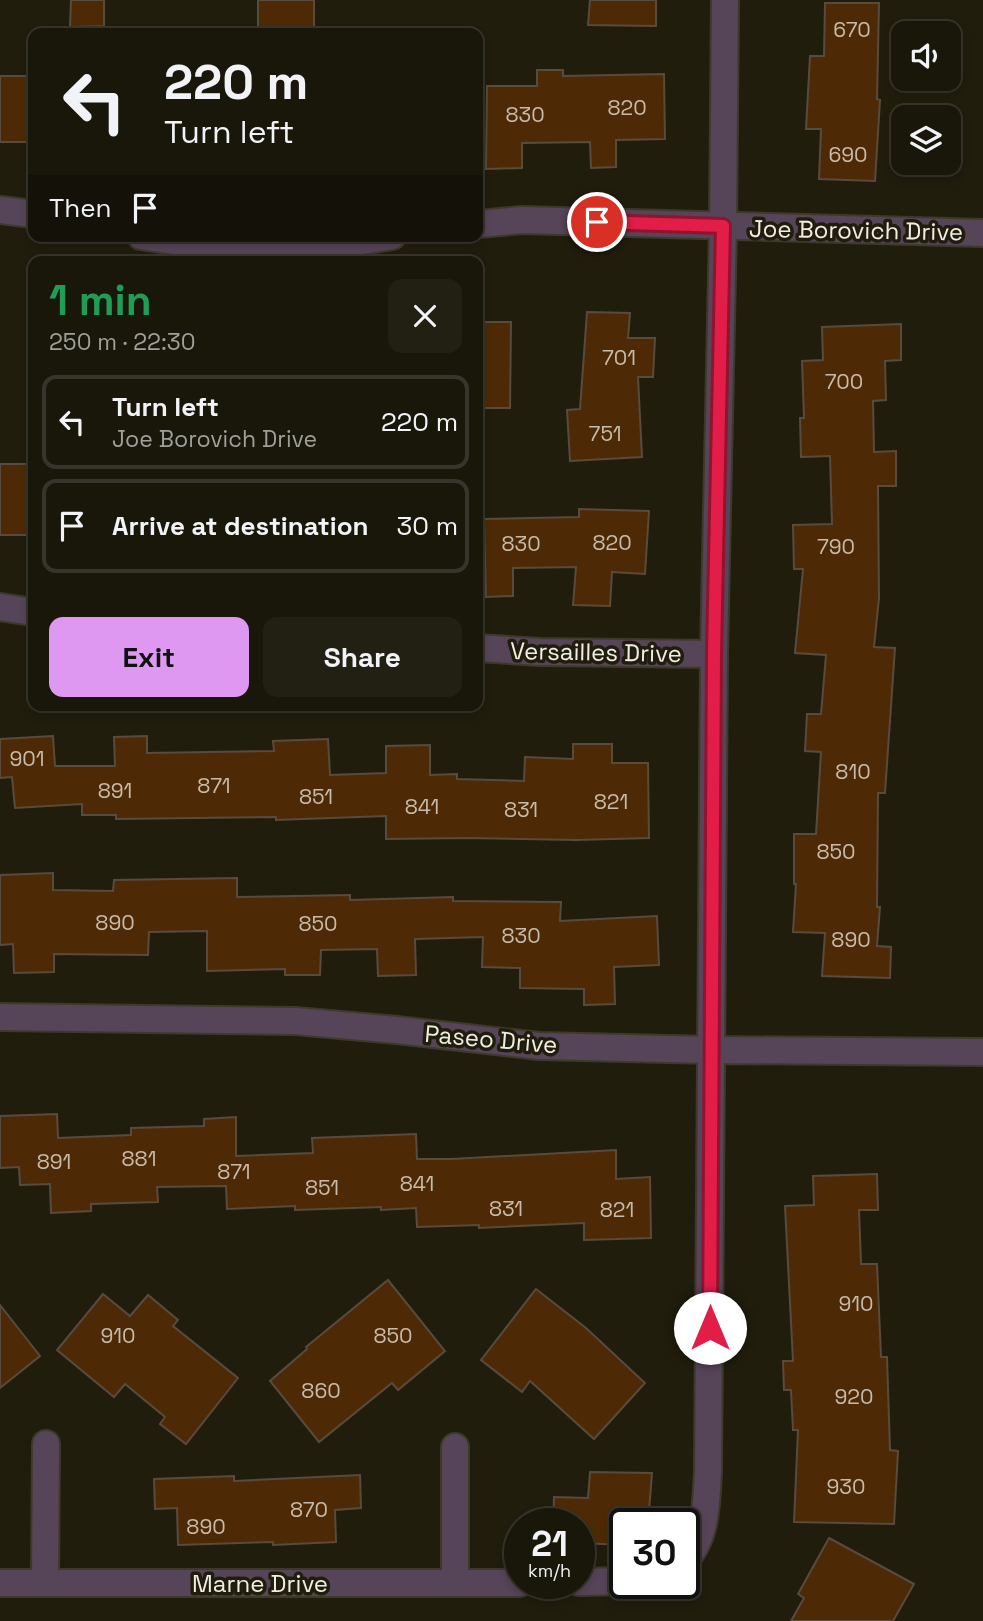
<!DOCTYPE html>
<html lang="en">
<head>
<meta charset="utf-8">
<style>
	:root { --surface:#19160a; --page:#221f13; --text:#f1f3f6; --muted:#9f9f9c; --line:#37352b; --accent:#de98f2 }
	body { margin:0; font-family:"Space Grotesk",sans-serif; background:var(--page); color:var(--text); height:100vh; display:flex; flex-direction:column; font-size:26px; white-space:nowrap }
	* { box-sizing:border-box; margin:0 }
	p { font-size:23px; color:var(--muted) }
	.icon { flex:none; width:38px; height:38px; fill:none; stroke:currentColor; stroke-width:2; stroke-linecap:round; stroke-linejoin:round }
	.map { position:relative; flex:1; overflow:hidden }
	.side { position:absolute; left:28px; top:256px; width:455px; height:455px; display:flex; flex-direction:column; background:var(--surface); border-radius:14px; box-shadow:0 4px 10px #0003,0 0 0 2px var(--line) }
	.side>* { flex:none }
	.top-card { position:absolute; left:28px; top:28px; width:455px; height:214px; border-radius:14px; box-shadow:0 4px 10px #0003,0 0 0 2px var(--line); background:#19160a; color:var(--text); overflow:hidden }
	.fabs { position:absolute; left:891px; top:21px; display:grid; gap:14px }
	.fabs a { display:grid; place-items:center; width:70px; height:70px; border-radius:14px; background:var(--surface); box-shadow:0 4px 10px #0003,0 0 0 2px var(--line); font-size:35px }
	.speed { position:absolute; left:504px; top:1508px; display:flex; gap:14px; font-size:35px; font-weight:700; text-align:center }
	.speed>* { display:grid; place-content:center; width:91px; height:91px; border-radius:50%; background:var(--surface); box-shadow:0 4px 10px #0003,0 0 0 2px var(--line); line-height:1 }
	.speed small { font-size:18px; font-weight:400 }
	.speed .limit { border:4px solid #111; border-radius:10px; background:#fff; color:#111 }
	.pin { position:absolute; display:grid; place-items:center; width:60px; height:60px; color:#fff; margin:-30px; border:4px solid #fff; border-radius:50%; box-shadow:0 2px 7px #0007 }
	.me { position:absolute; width:77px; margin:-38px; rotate:0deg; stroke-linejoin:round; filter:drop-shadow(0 0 5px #0008) }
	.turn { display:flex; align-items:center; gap:24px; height:147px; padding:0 21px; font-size:32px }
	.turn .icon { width:91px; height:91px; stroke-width:2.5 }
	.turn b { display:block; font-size:49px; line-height:60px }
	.then { display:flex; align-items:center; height:66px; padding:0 21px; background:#0003; gap:14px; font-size:26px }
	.round { display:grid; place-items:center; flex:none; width:74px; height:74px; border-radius:14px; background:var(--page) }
	.summary { display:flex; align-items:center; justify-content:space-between; height:119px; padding:0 21px }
	h1 { font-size:42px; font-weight:800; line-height:52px; color:#1e9e55 }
	.cta { display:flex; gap:14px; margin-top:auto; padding:14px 21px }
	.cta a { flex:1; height:80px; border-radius:14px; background:var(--accent); color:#111; font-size:28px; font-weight:800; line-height:80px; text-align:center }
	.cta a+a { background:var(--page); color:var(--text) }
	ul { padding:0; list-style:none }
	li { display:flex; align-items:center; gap:21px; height:94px; margin:0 14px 10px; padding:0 7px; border:4px solid var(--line); border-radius:14px }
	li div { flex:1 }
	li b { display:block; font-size:26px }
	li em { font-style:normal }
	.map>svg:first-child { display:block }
	.building { fill:#4d2a05; stroke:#594a3e; stroke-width:2 }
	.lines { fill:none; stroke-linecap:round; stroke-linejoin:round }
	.street-casing { stroke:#3e3a2b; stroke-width:30 }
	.street { stroke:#564458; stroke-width:26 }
	.route-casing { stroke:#92132f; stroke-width:18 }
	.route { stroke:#e11d48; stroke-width:12 }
	.labels { text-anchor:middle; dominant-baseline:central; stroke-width:7; stroke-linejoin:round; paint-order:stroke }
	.number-label { font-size:21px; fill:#c7bcab }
	.street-label { font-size:24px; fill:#f0ede2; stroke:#211d0d }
</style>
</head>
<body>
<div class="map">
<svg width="983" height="1621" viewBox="0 0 983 1621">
	<rect width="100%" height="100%" fill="#211d0d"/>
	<!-- building -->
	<g class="building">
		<path d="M 71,0 L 104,0 L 104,26 L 70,27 Z"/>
		<rect x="258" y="0" width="56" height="33"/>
		<path d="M 590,0 L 656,0 L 656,26 L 588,25 Z"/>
		<path d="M 825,3 L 879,3 L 877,99 L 880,100 L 875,181 L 819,179 L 821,129 L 806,129 L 810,56 L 824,56 Z"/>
		<path d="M 537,70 L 563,70 L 563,76 L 664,74 L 665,139 L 616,140 L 616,167 L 591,168 L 590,142 L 522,143 L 522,168 L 486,169 L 487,86 L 537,86 Z"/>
		<rect x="0" y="76" width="33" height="66"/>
		<path d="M 587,312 L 630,313 L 628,338 L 655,338 L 653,377 L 638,377 L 642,457 L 570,461 L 567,410 L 580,409 Z"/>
		<path d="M 478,322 L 511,322 L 510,408 L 478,408 Z"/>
		<path d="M 901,324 L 901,360 L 885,361 L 886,400 L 873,401 L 874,452 L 896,451 L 896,486 L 878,486 L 879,598 L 874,647 L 895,648 L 885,793 L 878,793 L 877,907 L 880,907 L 877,946 L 891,947 L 890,978 L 822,976 L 825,933 L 793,932 L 796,884 L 794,884 L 794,834 L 816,834 L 821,752 L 805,751 L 807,714 L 821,714 L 826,655 L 795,653 L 803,569 L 794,569 L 793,525 L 832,524 L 830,456 L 801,457 L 800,418 L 804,418 L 802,361 L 823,360 L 822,327 Z"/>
		<rect x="0" y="464" width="33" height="71"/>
		<path d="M 579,509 L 649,511 L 645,574 L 612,572 L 610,606 L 573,605 L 576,567 L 513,568 L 513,596 L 486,597 L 484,519 L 579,517 Z"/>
		<path d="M 53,736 L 55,766 L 115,766 L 114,737 L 147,736 L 147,753 L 274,751 L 273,741 L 328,739 L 330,775 L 386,773 L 386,746 L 430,745 L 430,775 L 457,774 L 457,779 L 524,781 L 525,757 L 573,759 L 573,744 L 612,744 L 612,763 L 648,763 L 649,838 L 576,840 L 467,838 L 386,839 L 386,816 L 276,820 L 276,817 L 116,819 L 116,815 L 82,815 L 82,804 L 15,808 L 12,777 L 0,778 L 0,739 Z"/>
		<path d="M 53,873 L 53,890 L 113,891 L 114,880 L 237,878 L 237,897 L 350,895 L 350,900 L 453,897 L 453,901 L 561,902 L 560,921 L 657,916 L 659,965 L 614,967 L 615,1004 L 584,1005 L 584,989 L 520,988 L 520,968 L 482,967 L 483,937 L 415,939 L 416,975 L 378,976 L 377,949 L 321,950 L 320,975 L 285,975 L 285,969 L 207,971 L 207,931 L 149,932 L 148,955 L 54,954 L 54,972 L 14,973 L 13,944 L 0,945 L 0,875 Z"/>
		<path d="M 57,1114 L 58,1138 L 131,1135 L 131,1128 L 204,1126 L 204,1119 L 236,1117 L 236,1156 L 313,1153 L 312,1138 L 416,1134 L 417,1159 L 452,1159 L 616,1150 L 616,1179 L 650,1177 L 651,1238 L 584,1240 L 584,1223 L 479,1228 L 479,1225 L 417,1227 L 416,1208 L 381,1210 L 381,1207 L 295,1210 L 295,1206 L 227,1209 L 226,1186 L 157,1187 L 158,1202 L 91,1204 L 91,1211 L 51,1213 L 50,1184 L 20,1185 L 19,1167 L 0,1168 L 0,1116 Z"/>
		<path d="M 877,1174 L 878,1210 L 859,1210 L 861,1264 L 877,1264 L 881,1357 L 887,1357 L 890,1450 L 898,1451 L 894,1524 L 794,1522 L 798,1430 L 793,1430 L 791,1390 L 784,1390 L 783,1361 L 793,1361 L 785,1206 L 814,1205 L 813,1176 Z"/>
		<path d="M 388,1280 L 445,1351 L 398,1390 L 392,1383 L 319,1442 L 270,1381 L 307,1349 L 306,1347 Z"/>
		<path d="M 536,1289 L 586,1328 L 645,1383 L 594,1439 L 530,1381 L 522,1392 L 481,1360 Z"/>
		<path d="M 103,1294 L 130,1316 L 148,1295 L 178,1320 L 173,1326 L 238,1378 L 186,1444 L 160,1424 L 165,1417 L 125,1384 L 114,1397 L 57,1350 Z"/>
		<path d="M 0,1305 L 40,1356 L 0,1388 Z"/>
		<path d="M 590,1472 L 652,1473 L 648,1524 L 625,1524 L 625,1545 L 579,1543 L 579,1524 L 553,1524 L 554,1497 L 588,1498 Z"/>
		<path d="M 360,1475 L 361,1508 L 335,1510 L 336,1542 L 273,1545 L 273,1542 L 178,1545 L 177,1508 L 155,1509 L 154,1479 L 234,1476 L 234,1481 Z"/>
		<path d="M 829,1538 L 914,1584 L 893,1621 L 791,1621 L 804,1598 L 798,1594 Z"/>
	</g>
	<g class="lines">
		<!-- street casing -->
		<g class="street-casing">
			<g id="street">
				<path d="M 0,210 L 33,214"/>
				<path d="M 478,224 L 522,220 L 983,233"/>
				<path d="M 141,236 L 200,245 L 270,248 L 343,244 L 392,236"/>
				<path d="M 0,607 L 33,612"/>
				<path d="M 478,648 L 540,652 L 714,654"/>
				<path d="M 0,1017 L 295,1021 L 397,1030 L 539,1046 L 712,1050 L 983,1052"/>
				<path d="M 684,1561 C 707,1538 706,1503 708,1472 L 714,654 L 723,226 L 725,0"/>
				<path d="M 579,1582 L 625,1581"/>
				<path d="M 0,1583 L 520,1583"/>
				<path d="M 45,1583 L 46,1444"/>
				<path d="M 455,1583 L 455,1447"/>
			</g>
		</g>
		<!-- street -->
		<use href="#street" class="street"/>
	</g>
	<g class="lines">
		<!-- route casing -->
		<g class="route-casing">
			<path id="route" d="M 597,222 L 723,226 L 714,654 L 710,1328"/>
		</g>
		<!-- route -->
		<use href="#route" class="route"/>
	</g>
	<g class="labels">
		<!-- number labels -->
		<g class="number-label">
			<text x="852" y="29">670</text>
			<text x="627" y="107">820</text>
			<text x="525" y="114">830</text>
			<text x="848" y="154">690</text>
			<text x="619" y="357">701</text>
			<text x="844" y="381">700</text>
			<text x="605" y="433">751</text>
			<text x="612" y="542">820</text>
			<text x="521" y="543">830</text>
			<text x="836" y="546">790</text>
			<text x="27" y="758">901</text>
			<text x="853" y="771">810</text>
			<text x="214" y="785">871</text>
			<text x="115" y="790">891</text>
			<text x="316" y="796">851</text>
			<text x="611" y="801">821</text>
			<text x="422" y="806">841</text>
			<text x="521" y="809">831</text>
			<text x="836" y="851">850</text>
			<text x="115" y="922">890</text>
			<text x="318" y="923">850</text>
			<text x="521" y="935">830</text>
			<text x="851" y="939">890</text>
			<text x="139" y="1158">881</text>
			<text x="54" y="1161">891</text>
			<text x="234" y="1171">871</text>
			<text x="417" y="1183">841</text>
			<text x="322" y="1187">851</text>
			<text x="506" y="1208">831</text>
			<text x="617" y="1209">821</text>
			<text x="856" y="1303">910</text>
			<text x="118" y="1335">910</text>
			<text x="393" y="1335">850</text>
			<text x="321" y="1390">860</text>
			<text x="854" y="1396">920</text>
			<text x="846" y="1486">930</text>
			<text x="309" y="1509">870</text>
			<text x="206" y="1526">890</text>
		</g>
		<!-- street labels -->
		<g class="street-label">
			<text transform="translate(856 230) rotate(1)">Joe Borovich Drive</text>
			<text transform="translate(596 652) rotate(1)">Versailles Drive</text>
			<text transform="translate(491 1039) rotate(5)">Paseo Drive</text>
			<text x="260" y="1583">Marne Drive</text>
		</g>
	</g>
</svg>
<div class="fabs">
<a><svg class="icon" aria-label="sound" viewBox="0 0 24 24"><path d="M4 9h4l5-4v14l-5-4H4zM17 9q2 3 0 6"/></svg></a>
<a><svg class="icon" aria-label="layers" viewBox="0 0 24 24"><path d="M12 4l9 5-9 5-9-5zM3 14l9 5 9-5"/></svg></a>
</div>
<div class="speed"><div>21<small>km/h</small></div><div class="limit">30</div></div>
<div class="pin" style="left:597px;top:222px;background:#d93025"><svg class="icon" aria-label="arrive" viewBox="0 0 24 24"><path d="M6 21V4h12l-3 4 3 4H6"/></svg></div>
<svg class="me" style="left:710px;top:1328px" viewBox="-20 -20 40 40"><circle r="19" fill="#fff"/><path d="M0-13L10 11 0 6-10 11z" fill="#e11d48"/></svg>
<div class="top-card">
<div class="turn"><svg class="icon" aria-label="left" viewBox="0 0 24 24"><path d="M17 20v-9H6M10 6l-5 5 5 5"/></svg><div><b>220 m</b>Turn left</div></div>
<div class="then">Then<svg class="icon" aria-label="arrive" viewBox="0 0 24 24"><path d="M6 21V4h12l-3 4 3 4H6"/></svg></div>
</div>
<section class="side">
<div class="summary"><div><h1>1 min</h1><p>250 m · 22:30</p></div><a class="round"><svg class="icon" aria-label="close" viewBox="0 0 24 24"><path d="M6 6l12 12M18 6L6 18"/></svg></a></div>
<ul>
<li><svg class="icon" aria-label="left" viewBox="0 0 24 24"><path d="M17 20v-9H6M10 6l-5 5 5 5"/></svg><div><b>Turn left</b><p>Joe Borovich Drive</p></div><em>220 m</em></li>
<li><svg class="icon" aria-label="arrive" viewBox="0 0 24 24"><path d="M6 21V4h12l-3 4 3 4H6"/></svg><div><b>Arrive at destination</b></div><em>30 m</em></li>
</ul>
<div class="cta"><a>Exit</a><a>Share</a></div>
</section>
</div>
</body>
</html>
